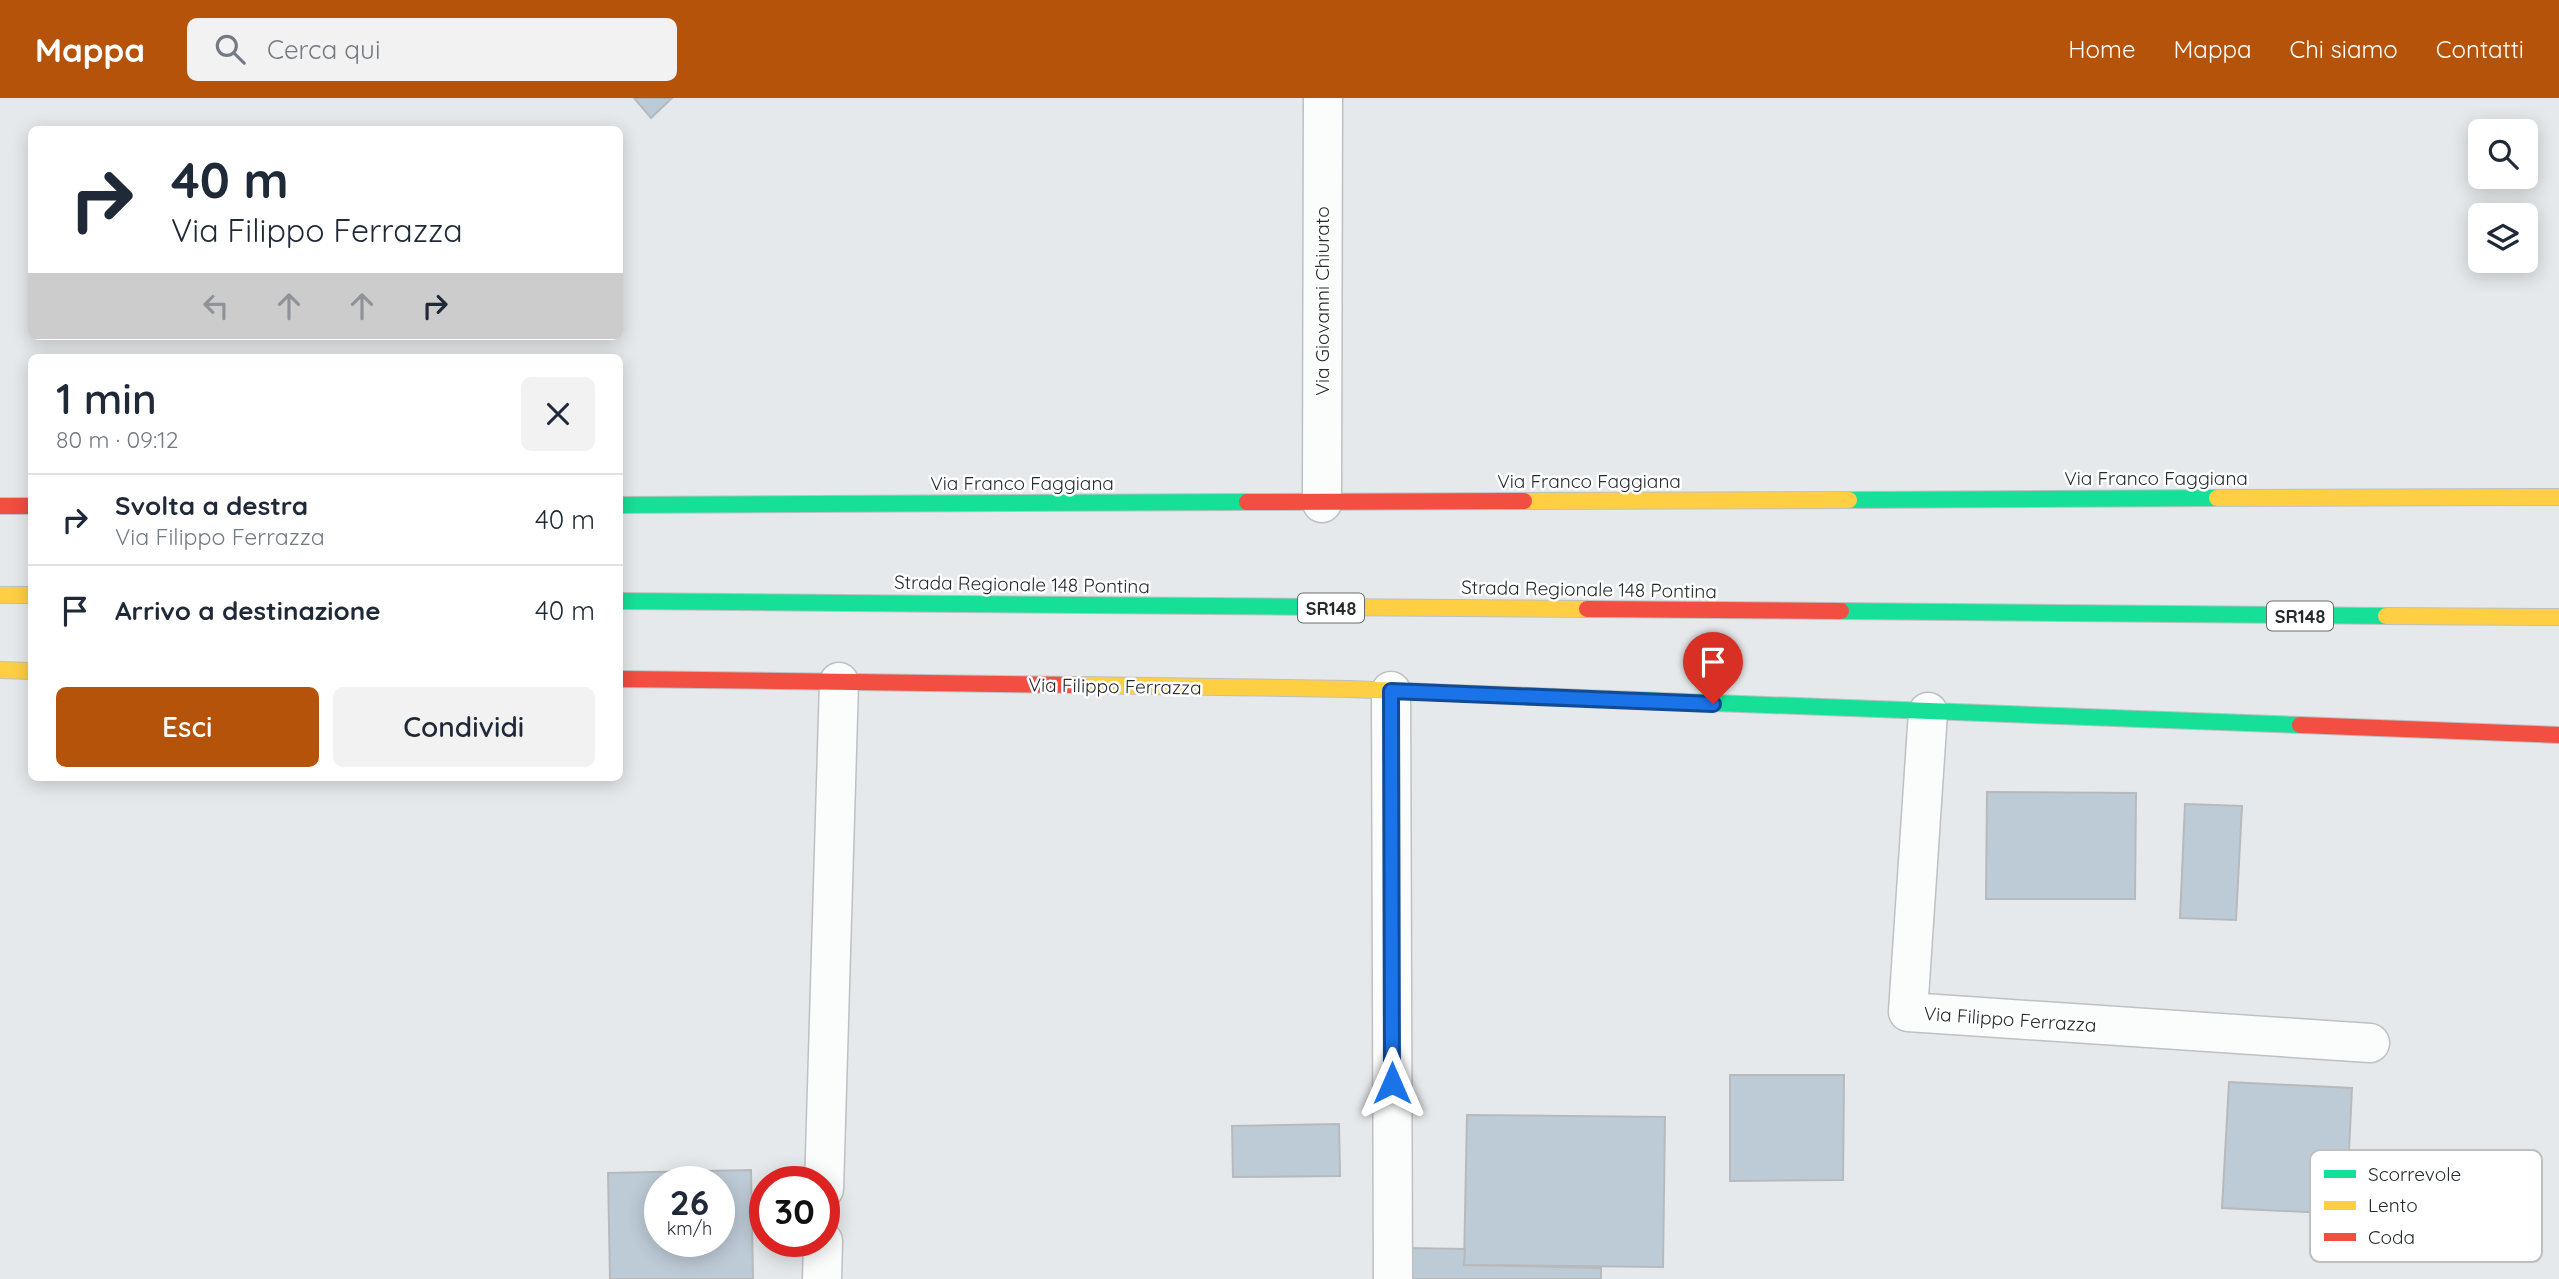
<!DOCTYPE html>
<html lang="it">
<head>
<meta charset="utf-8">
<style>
	:root { --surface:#fff; --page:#f2f2f3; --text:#1f2937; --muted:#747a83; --line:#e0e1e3; --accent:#b45309 }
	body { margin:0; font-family:Quicksand,sans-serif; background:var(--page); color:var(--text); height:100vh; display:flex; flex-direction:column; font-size:26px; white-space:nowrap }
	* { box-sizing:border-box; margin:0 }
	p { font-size:23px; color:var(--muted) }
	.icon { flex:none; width:38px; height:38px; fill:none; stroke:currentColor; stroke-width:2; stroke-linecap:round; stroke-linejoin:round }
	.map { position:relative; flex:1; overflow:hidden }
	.drawer { position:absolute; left:28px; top:256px; width:595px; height:427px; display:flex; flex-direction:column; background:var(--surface); border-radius:10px; box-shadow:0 4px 18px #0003 }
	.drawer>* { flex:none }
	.banner { position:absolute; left:28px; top:28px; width:595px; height:214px; border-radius:10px; box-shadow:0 4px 18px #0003; background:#fff; color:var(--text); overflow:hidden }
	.tools { position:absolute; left:2468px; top:21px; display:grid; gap:14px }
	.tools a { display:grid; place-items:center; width:70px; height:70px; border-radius:10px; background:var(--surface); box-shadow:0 4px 18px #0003; font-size:35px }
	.speed { position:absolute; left:644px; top:1068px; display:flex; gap:14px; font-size:35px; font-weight:700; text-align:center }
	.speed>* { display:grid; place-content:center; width:91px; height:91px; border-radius:50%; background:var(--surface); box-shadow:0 4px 18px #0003; line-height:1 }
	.speed small { font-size:18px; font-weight:400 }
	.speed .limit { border:10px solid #d22; background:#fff; color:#111 }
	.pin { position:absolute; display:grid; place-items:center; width:60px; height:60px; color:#fff; margin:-72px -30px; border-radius:50% 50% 50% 0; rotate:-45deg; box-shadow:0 0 7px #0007 }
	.pin .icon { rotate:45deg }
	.me { position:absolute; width:77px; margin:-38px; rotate:0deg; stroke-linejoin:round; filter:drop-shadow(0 0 5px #0008) }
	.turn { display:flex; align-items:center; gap:24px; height:147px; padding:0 28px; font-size:32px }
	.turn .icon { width:91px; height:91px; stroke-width:2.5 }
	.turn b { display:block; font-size:49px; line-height:60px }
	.lanes { display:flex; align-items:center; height:66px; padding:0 28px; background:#0003; justify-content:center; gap:35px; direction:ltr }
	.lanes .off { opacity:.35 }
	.round { display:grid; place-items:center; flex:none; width:74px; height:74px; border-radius:10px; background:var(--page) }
	.overview { display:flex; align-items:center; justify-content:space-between; height:119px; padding:0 28px }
	h1 { font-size:42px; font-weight:600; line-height:52px }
	.cta { display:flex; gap:14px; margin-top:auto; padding:14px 28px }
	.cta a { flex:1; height:80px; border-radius:10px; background:var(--accent); color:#fff; font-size:28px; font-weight:600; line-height:80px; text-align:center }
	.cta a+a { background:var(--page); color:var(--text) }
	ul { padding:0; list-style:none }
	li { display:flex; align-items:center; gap:21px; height:91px; padding:0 28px; border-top:2px solid var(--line) }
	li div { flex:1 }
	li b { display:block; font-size:26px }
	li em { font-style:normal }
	header { display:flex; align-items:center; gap:42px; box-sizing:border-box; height:98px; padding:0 35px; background:var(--accent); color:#fff }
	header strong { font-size:33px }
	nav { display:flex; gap:38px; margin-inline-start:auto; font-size:24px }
	.search { width:490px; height:63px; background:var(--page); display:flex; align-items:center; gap:18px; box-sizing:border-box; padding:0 24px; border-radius:10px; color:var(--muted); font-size:26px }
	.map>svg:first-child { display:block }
	.building { fill:#bdcbd6; stroke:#b7babc; stroke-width:2; fill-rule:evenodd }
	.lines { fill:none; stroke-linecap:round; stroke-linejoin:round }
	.street-casing { stroke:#bec0c2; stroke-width:41 }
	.fast-casing { stroke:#bec0c2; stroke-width:18 }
	.slow-casing { stroke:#bec0c2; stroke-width:18 }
	.jam-casing { stroke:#bec0c2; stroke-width:18 }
	.street { stroke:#fbfcfc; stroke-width:38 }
	.fast { stroke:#16e098; stroke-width:16 }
	.slow { stroke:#ffcf43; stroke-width:16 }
	.jam { stroke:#f24e42; stroke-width:16 }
	.route-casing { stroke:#114b97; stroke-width:18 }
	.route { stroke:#1a73e8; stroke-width:12 }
	.labels { text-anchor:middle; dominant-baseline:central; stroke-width:5; stroke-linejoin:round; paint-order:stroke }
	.shield { fill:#fff; stroke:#686a6b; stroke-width:2 }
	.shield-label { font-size:18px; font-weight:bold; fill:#272a2c }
	.street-label { font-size:19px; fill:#272a2c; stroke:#fff }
	.key { fill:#fff; stroke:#bebfc0; stroke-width:2 }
	.key-label { font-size:19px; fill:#272a2c }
</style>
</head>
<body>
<header>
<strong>Mappa</strong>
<div class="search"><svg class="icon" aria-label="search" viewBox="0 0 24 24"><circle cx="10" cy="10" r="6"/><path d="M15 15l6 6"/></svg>Cerca qui</div>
<nav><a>Home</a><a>Mappa</a><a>Chi siamo</a><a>Contatti</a></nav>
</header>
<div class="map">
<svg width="2559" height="1181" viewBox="0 0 2559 1181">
	<rect width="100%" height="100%" fill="#e6e9eb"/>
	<!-- building -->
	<g class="building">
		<path d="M 634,0 L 672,0 L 651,20 Z"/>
		<path d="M 1987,694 L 2136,695 L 2135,801 L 1986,801 Z"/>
		<path d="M 2185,706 L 2242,708 L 2236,822 L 2180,820 Z"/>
		<path d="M 1730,977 L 1844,977 L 1843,1082 L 1730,1083 Z"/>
		<path d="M 2229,984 L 2352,990 L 2346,1116 L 2222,1110 Z"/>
		<path d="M 1467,1017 L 1665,1019 L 1663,1169 L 1464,1167 Z"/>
		<path d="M 1339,1026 L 1340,1078 L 1233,1079 L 1232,1028 Z"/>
		<path d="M 751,1072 L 753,1181 L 610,1181 L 608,1075 ZM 660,1083 L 719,1083 L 719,1143 L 660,1143 Z"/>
		<path d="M 1407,1150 L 1465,1151 L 1464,1167 L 1601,1170 L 1601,1181 L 1407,1181 Z"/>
	</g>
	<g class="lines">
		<!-- street casing -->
		<g class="street-casing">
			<g id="street">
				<path d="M 1322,405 L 1323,0"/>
				<path d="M 1391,593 L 1393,1181"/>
				<path d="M 1928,614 L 1908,914 L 2370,945"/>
				<path d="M 824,1091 L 839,584"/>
				<path d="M 822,1181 L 823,1143"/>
			</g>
		</g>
		<!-- fast casing -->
		<g class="fast-casing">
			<g id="fast">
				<path d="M 1849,402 L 2217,400"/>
				<path d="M 620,407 L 1247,404"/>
				<path d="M 620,503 L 1317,509"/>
				<path d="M 1841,513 L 2386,518"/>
				<path d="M 1636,602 L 2300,627"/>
			</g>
		</g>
		<!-- slow casing -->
		<g class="slow-casing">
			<g id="slow">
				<path d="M 2217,400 L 2559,399"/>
				<path d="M 1524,403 L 1849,402"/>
				<path d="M 0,497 L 32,497"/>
				<path d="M 1317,509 L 1587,511"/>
				<path d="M 2386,518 L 2559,519"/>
				<path d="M 0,572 L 32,573"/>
				<path d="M 1081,587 L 1348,591 L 1636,602"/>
			</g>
		</g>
		<!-- jam casing -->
		<g class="jam-casing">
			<g id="jam">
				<path d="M 1247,404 L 1524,403"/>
				<path d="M 0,408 L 32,408"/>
				<path d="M 1587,511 L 1841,513"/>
				<path d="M 620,581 L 1081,587"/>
				<path d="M 2300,627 L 2559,637"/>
			</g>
		</g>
		<!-- street -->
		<use href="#street" class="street"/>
		<!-- fast -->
		<use href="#fast" class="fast"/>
		<!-- slow -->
		<use href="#slow" class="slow"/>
		<!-- jam -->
		<use href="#jam" class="jam"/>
	</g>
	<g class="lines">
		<!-- route casing -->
		<g class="route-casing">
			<path id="route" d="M 1392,985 L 1391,593 L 1713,606"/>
		</g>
		<!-- route -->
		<use href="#route" class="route"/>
	</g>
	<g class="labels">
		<!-- shield labels -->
		<g class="shield">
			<rect x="1298" y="495.5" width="66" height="29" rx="5"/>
			<rect x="2267" y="503.5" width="66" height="29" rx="5"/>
		</g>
		<g class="shield-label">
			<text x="1331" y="510">SR148</text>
			<text x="2300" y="518">SR148</text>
		</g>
		<!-- street labels -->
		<g class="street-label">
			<text transform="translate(1322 203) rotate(-90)">Via Giovanni Chiurato</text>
			<text x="2156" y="380">Via Franco Faggiana</text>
			<text x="1589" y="383">Via Franco Faggiana</text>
			<text x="1022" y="385">Via Franco Faggiana</text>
			<text transform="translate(1022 486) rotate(1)">Strada Regionale 148 Pontina</text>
			<text transform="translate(1589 491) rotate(1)">Strada Regionale 148 Pontina</text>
			<text transform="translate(1115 588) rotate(1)">Via Filippo Ferrazza</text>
			<text transform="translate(2010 921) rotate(4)">Via Filippo Ferrazza</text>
		</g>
	</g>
	<!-- legend -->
	<rect x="2310" y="1052" width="232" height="112" rx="10" class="key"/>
	<rect x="2324" y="1072" width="32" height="8" fill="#16e098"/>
	<rect x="2324" y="1103" width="32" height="9" fill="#ffcf43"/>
	<rect x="2324" y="1135" width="32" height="8" fill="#f24e42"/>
	<g class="key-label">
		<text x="2368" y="1083">Scorrevole</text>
		<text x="2368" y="1114">Lento</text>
		<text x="2368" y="1146">Coda</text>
	</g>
</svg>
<div class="tools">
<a><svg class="icon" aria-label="search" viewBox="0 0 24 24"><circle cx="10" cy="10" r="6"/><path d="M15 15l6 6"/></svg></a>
<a><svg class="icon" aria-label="layers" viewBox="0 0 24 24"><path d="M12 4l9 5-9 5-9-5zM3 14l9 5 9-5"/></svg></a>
</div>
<div class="speed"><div>26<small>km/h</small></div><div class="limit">30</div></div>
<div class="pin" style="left:1713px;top:606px;background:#d93025"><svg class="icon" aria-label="arrive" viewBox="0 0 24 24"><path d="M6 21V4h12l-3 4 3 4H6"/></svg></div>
<svg class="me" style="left:1392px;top:985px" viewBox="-20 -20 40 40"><path d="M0-17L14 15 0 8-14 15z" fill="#1a73e8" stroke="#fff" stroke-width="4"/></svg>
<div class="banner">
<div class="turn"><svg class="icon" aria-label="right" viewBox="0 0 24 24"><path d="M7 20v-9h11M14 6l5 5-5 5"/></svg><div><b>40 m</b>Via Filippo Ferrazza</div></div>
<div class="lanes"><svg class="icon off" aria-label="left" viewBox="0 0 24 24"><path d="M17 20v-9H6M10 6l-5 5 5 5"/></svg><svg class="icon off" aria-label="ahead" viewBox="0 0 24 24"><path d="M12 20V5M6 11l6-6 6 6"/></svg><svg class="icon off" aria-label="ahead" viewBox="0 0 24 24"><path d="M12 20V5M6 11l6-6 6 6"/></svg><svg class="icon" aria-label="right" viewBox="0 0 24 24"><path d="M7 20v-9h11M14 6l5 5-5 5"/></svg></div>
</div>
<section class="drawer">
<div class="overview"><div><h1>1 min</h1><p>80 m · 09:12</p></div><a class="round"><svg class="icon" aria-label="close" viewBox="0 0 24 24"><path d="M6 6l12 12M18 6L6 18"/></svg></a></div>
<ul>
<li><svg class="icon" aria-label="right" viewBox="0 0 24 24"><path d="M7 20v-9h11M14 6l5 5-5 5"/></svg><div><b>Svolta a destra</b><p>Via Filippo Ferrazza</p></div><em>40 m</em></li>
<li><svg class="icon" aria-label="arrive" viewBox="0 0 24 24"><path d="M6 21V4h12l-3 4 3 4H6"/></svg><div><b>Arrivo a destinazione</b></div><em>40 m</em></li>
</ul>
<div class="cta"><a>Esci</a><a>Condividi</a></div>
</section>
</div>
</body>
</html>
